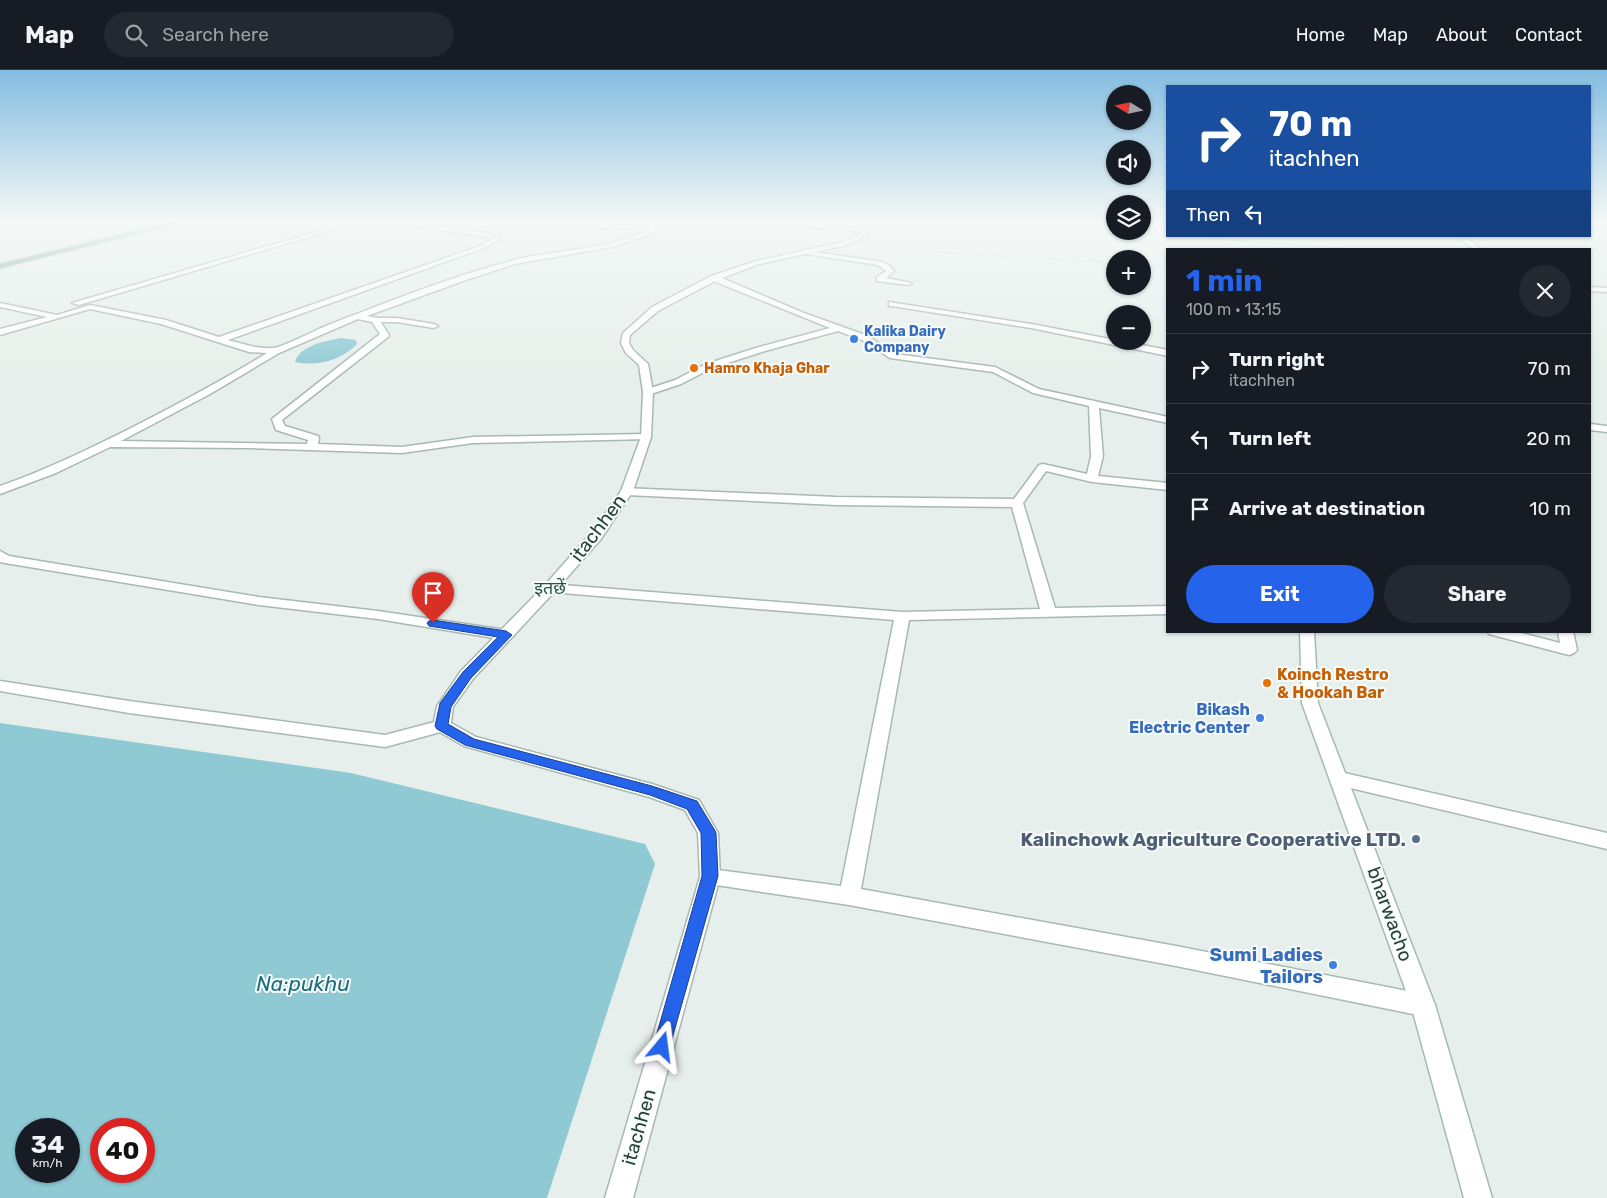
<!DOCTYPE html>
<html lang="en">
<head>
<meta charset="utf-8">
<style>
	:root { --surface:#171b24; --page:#242831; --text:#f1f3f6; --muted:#9ea1a6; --line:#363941; --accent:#2563eb }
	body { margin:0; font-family:Rubik,"Noto Sans Devanagari",sans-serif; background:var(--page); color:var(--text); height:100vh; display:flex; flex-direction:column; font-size:19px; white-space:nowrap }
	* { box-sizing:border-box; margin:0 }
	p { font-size:16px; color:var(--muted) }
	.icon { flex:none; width:28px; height:28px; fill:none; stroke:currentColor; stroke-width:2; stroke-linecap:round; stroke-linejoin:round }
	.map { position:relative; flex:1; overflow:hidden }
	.side { position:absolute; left:1166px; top:178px; width:425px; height:385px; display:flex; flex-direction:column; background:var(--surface); border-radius:0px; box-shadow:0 1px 4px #0004 }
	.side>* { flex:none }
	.hud { position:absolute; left:1166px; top:15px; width:425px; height:152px; border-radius:0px; box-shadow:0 1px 4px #0004; background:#1a4fa0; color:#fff; overflow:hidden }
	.needle { width:32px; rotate:280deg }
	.fabs { position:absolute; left:1106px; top:15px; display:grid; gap:10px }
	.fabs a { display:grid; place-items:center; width:45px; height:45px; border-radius:50%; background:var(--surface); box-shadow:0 1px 4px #0004; font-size:25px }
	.speed { position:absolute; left:15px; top:1048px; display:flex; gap:10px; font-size:25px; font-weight:700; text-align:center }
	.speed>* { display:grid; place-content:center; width:65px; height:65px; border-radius:50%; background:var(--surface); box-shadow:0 1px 4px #0004; line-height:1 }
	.speed small { font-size:12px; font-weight:400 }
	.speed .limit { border:8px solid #d22; background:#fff; color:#111 }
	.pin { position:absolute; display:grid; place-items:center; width:42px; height:42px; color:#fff; margin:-51px -21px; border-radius:50% 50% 50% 0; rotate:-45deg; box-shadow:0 0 5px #0007 }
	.pin .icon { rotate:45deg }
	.me { position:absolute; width:55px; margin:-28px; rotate:16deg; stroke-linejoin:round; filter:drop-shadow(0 0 4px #0008) }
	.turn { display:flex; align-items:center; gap:18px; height:105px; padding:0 20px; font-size:22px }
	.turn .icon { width:65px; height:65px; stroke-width:2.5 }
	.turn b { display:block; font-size:35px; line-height:42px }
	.then { display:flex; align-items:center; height:48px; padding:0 20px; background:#0003; gap:10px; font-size:19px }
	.round { display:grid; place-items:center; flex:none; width:52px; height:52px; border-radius:26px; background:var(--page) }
	.headline { display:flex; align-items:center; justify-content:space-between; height:85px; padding:0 20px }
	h1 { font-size:30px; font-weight:700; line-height:38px; color:var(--accent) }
	.cta { display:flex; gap:10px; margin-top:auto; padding:10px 20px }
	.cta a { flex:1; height:58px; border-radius:30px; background:var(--accent); color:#fff; font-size:20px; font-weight:700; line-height:58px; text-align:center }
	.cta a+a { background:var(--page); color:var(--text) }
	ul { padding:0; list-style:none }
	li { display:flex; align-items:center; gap:15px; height:70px; padding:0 20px; border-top:1px solid var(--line) }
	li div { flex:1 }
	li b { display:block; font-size:19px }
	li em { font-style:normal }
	header { display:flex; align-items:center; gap:30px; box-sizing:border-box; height:70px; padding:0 25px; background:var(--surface); border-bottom:1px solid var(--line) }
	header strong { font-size:24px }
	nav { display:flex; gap:28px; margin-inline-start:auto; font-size:18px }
	.search { width:350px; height:45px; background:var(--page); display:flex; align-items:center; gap:12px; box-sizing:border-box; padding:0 18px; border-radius:28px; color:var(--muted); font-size:19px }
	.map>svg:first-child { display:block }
	.water { fill:#8ec9d4; fill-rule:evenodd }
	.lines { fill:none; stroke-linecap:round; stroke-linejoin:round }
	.service-casing { stroke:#a8b8b2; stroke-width:3 }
	.minor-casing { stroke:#a8b8b2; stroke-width:3 }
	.tertiary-casing { stroke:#a8b8b2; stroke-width:3 }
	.secondary-casing { stroke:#a4bbb3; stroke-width:3 }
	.primary-casing { stroke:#c2cac8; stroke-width:3 }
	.path { stroke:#86b3a5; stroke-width:1; stroke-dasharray:1 2; stroke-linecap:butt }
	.service { fill:#fff; fill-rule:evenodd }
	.minor { fill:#fff; fill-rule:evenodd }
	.tertiary { fill:#fff; fill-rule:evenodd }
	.secondary { fill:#fff; fill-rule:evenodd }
	.primary { fill:#6aa596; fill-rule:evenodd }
	.route { fill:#2563eb; stroke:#184099 }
	.shop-dot { fill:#3f7fe0; stroke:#f7fbf9; stroke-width:2 }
	.food-dot { fill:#e8710a; stroke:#f7fbf9; stroke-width:2 }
	.service-dot { fill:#5c6f8a; stroke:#f7fbf9; stroke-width:2 }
	.labels { text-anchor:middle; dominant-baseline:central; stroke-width:4; stroke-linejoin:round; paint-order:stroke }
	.far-shop-label { font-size:14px; font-weight:bold; fill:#366cbe; stroke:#f7fbf9; text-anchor:start }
	.far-food-label { font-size:14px; font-weight:bold; fill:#c56008; stroke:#f7fbf9; text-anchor:start }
	.food-label { font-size:16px; font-weight:bold; fill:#c56008; stroke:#f7fbf9; text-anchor:start }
	.shop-label { font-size:16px; font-weight:bold; fill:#366cbe; stroke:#f7fbf9; text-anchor:end }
	.neighbourhood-label { font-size:18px; fill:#1f5548; stroke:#f7fbf9 }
	.near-street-label { font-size:19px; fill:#24423a; stroke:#f7fbf9 }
	.near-service-label { font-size:19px; font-weight:bold; fill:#4e5e75; stroke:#f7fbf9; text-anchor:end }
	.near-shop-label { font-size:19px; font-weight:bold; fill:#366cbe; stroke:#f7fbf9; text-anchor:end }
	.near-water-label { font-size:21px; font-style:italic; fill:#1c6f80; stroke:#f7fbf9 }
</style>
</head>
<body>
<header>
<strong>Map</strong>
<div class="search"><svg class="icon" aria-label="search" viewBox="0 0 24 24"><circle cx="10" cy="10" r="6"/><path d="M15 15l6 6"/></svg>Search here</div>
<nav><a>Home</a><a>Map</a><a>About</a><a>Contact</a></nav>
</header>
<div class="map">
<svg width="1607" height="1128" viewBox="0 0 1607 1128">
	<rect width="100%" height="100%" fill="#e6efeb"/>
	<!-- water -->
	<g class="water">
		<path d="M 341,268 L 356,270 L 357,274 C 342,290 317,297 295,292 C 300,275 326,271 341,268 Z"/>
		<path d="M 0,653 L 351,703 L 645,774 L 655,794 L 547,1128 L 0,1128 ZM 26,1059 L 69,1059 L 69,1101 L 26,1101 ZM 101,1059 L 144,1059 L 144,1101 L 101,1101 Z"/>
	</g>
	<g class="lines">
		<!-- service casing -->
		<g class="service-casing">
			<path id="service" d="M 372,248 L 397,248 L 434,254 L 438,256 L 434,258 L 397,252 L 372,252 Z"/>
		</g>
		<!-- minor casing -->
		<g class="minor-casing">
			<g id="minor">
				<path d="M 353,151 L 363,151 L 79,235 L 72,233 Z"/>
				<path d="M 378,151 L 396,151 L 488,163 L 500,169 L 484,178 L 228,270 C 243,274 257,279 273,278 C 281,278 318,259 328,255 C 388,232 449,207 511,191 C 557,178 608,182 651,158 L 606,158 L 573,151 L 621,156 L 701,151 L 661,158 L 646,166 L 612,177 L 515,194 L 463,211 L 367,246 L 378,248 L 389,265 L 388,267 L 282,350 L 285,356 L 318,366 L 319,368 L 318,374 L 402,377 L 473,367 L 646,364 L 651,367 L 650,369 L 473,373 L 402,383 L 250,378 L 110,377 L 56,403 L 0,424 L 0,416 C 46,400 89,379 133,357 C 178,334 223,310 267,283 L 249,282 L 161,254 L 90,239 L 0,265 L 0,259 L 47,247 L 0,237 L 0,233 L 57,245 L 90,235 L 166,250 L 219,267 L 480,176 L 492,169 L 487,167 ZM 358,249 L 372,252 L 380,264 L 272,349 L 276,360 L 308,370 L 307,374 L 121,371 L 210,324 L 279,283 Z"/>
				<path d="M 745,151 L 774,151 L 868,158 L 871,160 L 868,162 Z"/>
				<path d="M 808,181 L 882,192 L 889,195 L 894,201 L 886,208 L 912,213 L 908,215 L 877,211 L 877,207 L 886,201 L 878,195 L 806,184 L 806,182 Z"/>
				<path d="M 711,206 L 717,206 L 804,243 L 868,266 L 895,284 L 995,297 L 1039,319 L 1168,347 L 1168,353 L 1099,338 L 1103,386 L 1098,406 L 1168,413 L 1168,420 L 1092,412 L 1046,401 L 1023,433 L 1055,538 L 1168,536 L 1168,544 L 909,550 L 861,819 L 1176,876 L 1423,924 L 1431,927 L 1435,935 L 1431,943 L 1423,946 L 1176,896 L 849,835 L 703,813 L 700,807 L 703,801 L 710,799 L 841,816 L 894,550 L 550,522 L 545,521 L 543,518 L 545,515 L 550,514 L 902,542 L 1040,539 L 1012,437 L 836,435 L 627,425 L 621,421 L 623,418 L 836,427 L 1014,429 L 1039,395 L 1043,394 L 1087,404 L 1091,386 L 1089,336 L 1033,323 L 993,302 L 890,288 L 862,270 L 838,261 L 765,281 L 712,298 L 681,314 L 651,324 L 645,324 L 645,320 L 675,310 L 706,294 L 759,277 L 830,258 L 711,210 Z"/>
				<path d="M 1590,217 L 1607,218 L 1607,222 L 1590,221 Z"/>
				<path d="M 889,232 L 1031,254 L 1168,280 L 1168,286 L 1031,258 L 892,236 L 889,236 Z"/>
				<path d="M 1590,354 L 1607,356 L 1607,362 L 1590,360 Z"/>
				<path d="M 0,481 L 9,486 L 259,527 L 378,541 L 506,560 L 511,562 L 514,565 L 511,568 L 506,570 L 378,549 L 259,535 L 5,493 L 0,492 Z"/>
				<path d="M 1487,561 L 1513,561 L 1560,573 L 1558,561 L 1573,561 L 1577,580 L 1574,583 L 1569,585 L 1489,564 Z"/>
				<path d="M 0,611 L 129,631 L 385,665 L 442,650 L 448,652 L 451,656 L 448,660 L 385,677 L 129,643 L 0,621 Z"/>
				<path d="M 1340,702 L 1607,763 L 1607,779 L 1334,714 L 1331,709 L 1334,704 Z"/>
			</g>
		</g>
		<!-- tertiary casing -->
		<g class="tertiary-casing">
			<path id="tertiary" d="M 873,151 L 879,151 L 865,166 L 847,175 L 759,194 L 717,210 L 658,241 L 630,265 L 629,273 L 633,280 L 648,294 L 653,322 L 651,367 L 633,421 L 601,469 L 555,521 L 473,609 L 453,637 L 451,653 L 476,667 L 652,714 L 699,730 L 718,763 L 720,807 L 633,1128 L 605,1128 L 700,807 L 698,763 L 685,740 L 649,727 L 464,676 L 436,660 L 433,656 L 437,636 L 461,601 L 545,515 L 591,463 L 621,421 L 641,367 L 643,322 L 639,295 L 626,283 L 621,273 L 623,263 L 652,237 L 711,206 L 756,191 L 843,172 L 861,164 Z"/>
		</g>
		<!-- secondary casing -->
		<g class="secondary-casing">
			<g id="secondary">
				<path d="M 1457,166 L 1464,166 L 1481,179 L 1473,179 Z"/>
				<path d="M 1300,561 L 1314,561 L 1318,633 L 1435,935 L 1492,1128 L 1464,1128 L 1411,935 L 1302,633 Z"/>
			</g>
		</g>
		<!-- primary casing -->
		<g class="primary-casing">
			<path id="primary" d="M 177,151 L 188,151 L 0,198 L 0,194 Z"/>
		</g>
		<!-- path -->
		<g class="path">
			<path d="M 1030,151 L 1032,151 L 1035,159 L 1145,168 L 1148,164 L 1168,166"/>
			<path d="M 1175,166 L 1351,179"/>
			<path d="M 905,180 L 1115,193"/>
		</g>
		<!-- service -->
		<use href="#service" class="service"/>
		<!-- minor -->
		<use href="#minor" class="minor"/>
		<!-- tertiary -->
		<use href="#tertiary" class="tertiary"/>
		<!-- secondary -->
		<use href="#secondary" class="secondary"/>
		<!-- primary -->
		<use href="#primary" class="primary"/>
	</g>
	<!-- sky -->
	<linearGradient id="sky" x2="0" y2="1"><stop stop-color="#84bce0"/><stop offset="0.49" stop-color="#f4f8f6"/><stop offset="1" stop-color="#f4f8f6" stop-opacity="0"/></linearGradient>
	<rect width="1607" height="309" fill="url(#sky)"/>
	<!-- route -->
	<path class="route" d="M 433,550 L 506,561 L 512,565 L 471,608 L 451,637 L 448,654 L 474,669 L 652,716 L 697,731 L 714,759 L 716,763 L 718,806 L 668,983 L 662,986 L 655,983 L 653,977 L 702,806 L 701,763 L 687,739 L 650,725 L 465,675 L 437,659 L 435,656 L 440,633 L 463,602 L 498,567 L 429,556 L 427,553 L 429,551 Z"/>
	<!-- markers -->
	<g class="shop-dot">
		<circle cx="854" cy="269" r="5"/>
		<circle cx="1260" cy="648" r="5"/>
		<circle cx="1333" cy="895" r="5"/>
	</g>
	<g class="food-dot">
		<circle cx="694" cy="298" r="5"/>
		<circle cx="1267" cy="613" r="5"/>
	</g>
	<circle class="service-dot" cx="1416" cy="769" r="5"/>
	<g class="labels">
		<!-- far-shop labels -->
		<g class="far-shop-label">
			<text x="864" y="261">Kalika Dairy<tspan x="864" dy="16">Company</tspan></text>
		</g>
		<!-- far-food labels -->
		<g class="far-food-label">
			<text x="704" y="298">Hamro Khaja Ghar</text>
		</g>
		<!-- food labels -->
		<g class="food-label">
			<text x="1277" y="604">Koinch Restro<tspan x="1277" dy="18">&amp; Hookah Bar</tspan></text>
		</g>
		<!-- shop labels -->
		<g class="shop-label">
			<text x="1250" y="639">Bikash<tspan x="1250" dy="18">Electric Center</tspan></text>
		</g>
		<!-- neighbourhood labels -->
		<g class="neighbourhood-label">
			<text x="550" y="518">इतछें</text>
		</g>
		<!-- near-street labels -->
		<g class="near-street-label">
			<text transform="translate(598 458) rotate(-53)">itachhen</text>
			<text transform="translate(1390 844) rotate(70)">bharwacho</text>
			<text transform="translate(639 1057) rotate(-74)">itachhen</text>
		</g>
		<!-- near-service labels -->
		<g class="near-service-label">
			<text x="1406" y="769">Kalinchowk Agriculture Cooperative LTD.</text>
		</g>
		<!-- near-shop labels -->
		<g class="near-shop-label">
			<text x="1323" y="884">Sumi Ladies<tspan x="1323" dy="22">Tailors</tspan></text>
		</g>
		<!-- near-water labels -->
		<g class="near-water-label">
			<text x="303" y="913">Na:pukhu</text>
		</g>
	</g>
</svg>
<div class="fabs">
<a><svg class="needle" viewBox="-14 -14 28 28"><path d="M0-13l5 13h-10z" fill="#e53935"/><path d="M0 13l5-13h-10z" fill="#9ea1a6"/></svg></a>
<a><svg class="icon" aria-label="sound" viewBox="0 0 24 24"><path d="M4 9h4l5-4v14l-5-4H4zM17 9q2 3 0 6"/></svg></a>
<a><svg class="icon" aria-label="layers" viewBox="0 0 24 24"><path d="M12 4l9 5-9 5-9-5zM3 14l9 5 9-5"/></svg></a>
<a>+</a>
<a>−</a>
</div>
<div class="speed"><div>34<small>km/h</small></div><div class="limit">40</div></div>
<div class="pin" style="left:433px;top:553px;background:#d93025"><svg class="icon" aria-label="arrive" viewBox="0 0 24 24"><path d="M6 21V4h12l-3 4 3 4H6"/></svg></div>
<svg class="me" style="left:662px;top:977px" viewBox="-20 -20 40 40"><path d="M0-17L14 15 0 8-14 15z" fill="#2563eb" stroke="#fff" stroke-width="4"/></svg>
<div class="hud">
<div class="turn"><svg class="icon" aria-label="right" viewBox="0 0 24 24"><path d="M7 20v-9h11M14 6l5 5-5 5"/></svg><div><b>70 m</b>itachhen</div></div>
<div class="then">Then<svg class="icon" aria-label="left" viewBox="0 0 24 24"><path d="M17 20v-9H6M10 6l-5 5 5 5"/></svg></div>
</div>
<section class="side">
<div class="headline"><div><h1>1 min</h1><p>100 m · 13:15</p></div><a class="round"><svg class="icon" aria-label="close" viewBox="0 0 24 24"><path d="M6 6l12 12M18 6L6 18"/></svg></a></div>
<ul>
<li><svg class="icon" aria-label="right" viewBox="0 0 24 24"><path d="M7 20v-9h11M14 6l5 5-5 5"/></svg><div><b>Turn right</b><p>itachhen</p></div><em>70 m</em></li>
<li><svg class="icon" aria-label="left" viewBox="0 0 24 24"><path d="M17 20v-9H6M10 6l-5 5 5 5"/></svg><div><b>Turn left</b></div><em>20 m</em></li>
<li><svg class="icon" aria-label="arrive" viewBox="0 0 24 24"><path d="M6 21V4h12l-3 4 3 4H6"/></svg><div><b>Arrive at destination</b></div><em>10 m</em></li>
</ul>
<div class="cta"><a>Exit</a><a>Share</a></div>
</section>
</div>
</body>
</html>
